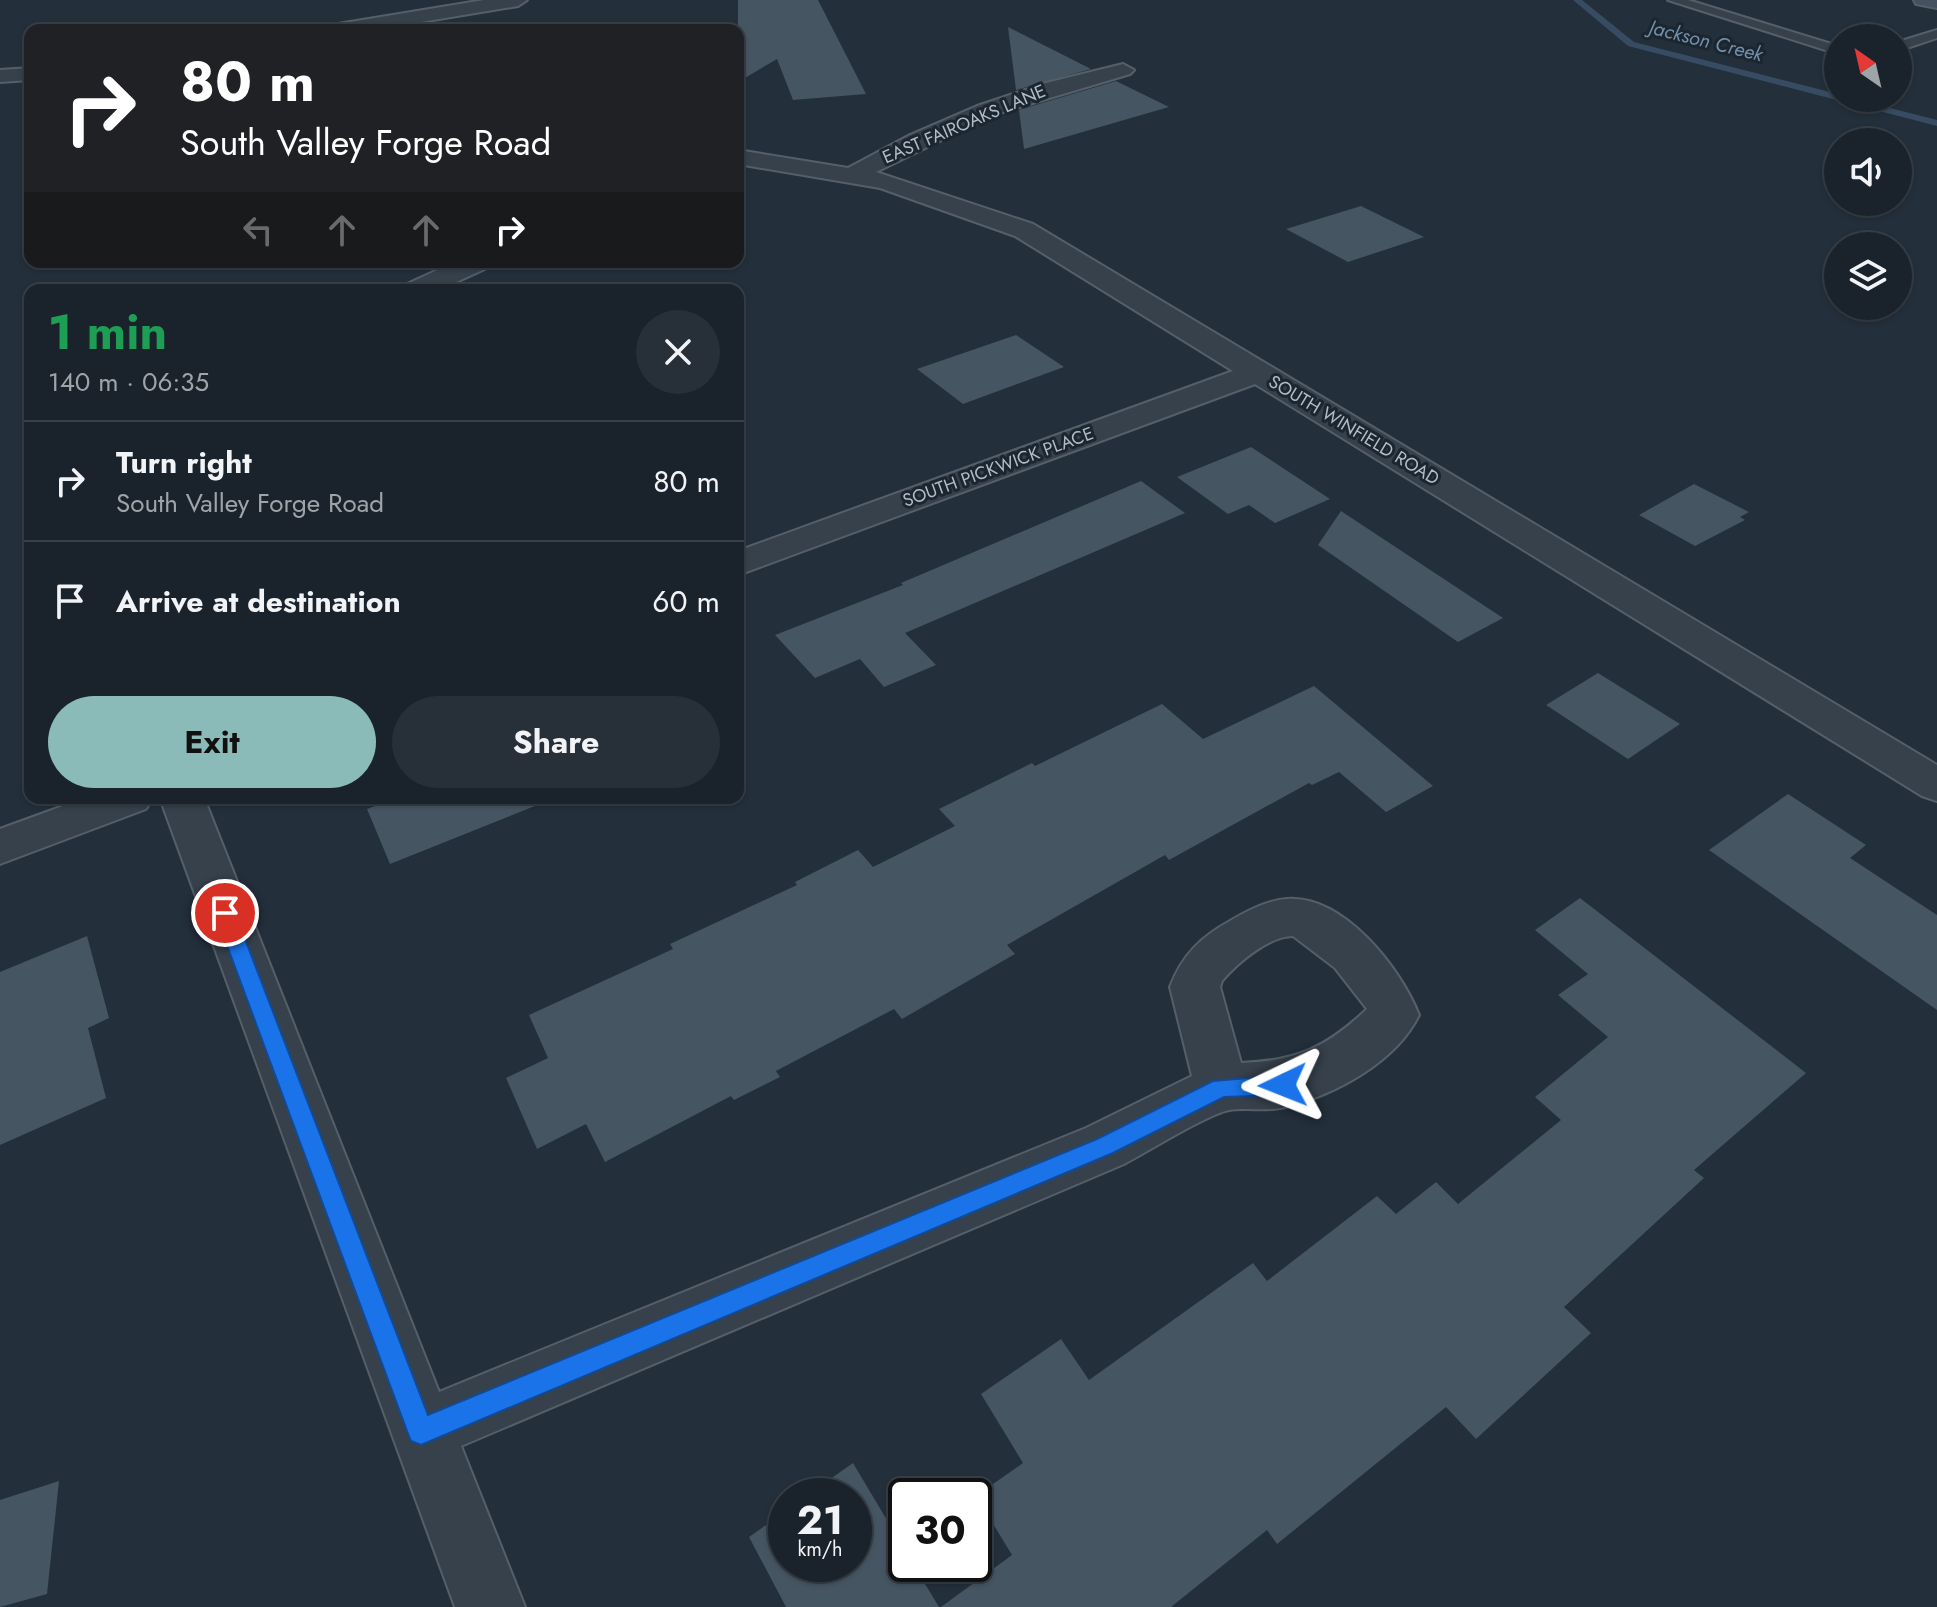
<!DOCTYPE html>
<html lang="en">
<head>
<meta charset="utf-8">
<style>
	:root { --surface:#1a232c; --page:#272f38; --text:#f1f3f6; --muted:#9fa4a9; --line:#384048; --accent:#8bbbb9 }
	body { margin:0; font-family:Jost,sans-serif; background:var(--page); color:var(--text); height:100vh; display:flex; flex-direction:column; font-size:30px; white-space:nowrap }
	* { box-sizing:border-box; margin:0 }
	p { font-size:26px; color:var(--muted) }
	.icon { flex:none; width:44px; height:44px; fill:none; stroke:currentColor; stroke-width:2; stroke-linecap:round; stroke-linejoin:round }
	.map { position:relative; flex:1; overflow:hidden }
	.drawer { position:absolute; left:24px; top:284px; width:720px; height:520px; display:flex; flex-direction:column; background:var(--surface); border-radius:16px; box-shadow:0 2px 6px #0004,0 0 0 2px var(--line) }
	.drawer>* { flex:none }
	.guide { position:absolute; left:24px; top:24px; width:720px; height:244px; border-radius:16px; box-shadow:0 2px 6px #0004,0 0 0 2px var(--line); background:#202124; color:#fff; overflow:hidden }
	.needle { width:52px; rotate:326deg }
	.controls { position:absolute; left:1824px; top:24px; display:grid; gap:16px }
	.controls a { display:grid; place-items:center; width:88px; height:88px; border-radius:50%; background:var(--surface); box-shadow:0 2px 6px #0004,0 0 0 2px var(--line); font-size:40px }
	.speed { position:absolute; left:768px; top:1478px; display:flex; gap:16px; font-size:40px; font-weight:700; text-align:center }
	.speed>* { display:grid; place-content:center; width:104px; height:104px; border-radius:50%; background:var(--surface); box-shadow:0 2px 6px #0004,0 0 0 2px var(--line); line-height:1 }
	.speed small { font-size:20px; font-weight:400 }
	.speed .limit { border:4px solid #111; border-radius:12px; background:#fff; color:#111 }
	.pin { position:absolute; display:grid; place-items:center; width:68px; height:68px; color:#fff; margin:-34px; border:4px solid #fff; border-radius:50%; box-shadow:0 2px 8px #0007 }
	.me { position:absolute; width:88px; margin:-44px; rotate:268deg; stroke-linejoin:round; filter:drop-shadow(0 0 6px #0008) }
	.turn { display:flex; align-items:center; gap:28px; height:168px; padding:0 24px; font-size:36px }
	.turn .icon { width:104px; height:104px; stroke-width:2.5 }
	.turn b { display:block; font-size:56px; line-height:68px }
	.lanes { display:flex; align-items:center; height:76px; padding:0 24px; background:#0003; justify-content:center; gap:40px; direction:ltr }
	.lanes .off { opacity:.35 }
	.round { display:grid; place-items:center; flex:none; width:84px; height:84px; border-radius:42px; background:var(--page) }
	.headline { display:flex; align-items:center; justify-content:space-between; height:136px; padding:0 24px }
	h1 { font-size:48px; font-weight:700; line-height:60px; color:#1e9e55 }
	.cta { display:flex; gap:16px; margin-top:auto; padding:16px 24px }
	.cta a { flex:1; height:92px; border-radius:48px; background:var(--accent); color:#111; font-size:32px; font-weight:700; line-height:92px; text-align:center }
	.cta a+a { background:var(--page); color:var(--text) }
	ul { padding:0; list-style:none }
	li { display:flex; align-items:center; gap:24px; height:120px; padding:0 24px; border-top:2px solid var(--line) }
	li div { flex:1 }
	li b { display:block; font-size:30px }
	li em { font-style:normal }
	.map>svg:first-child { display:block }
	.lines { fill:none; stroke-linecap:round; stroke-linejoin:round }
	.stream { fill:#374c62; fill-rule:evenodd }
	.building { fill:#465562 }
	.service-casing { stroke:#555f69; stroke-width:4 }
	.minor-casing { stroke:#555f69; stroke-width:4 }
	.secondary-casing { stroke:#555f69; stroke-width:4 }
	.service { fill:#37414c; fill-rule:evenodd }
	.minor { fill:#37414c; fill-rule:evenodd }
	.secondary { fill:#45515f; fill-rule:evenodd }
	.route { fill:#1a73e8; stroke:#114b97; stroke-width:2 }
	.labels { text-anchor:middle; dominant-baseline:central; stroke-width:6; stroke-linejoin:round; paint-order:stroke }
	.far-street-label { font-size:18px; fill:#b2bcc7; stroke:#1c2630 }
	.far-water-label { font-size:20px; font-style:italic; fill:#738faa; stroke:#1c2630 }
</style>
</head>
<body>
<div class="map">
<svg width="1937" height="1607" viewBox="0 0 1937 1607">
	<rect width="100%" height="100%" fill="#232f3b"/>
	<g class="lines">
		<!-- stream -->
		<path class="stream" d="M 1573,0 L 1582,0 L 1634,42 L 1838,94 L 1838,98 L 1851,98 L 1937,120 L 1937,126 L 1628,46 Z"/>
	</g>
	<!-- building -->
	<g class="building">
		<path d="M 738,0 L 818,0 L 866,94 L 793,100 L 777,59 L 738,82 Z"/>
		<path d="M 1008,27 L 1091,69 L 1016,90 Z"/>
		<path d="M 1116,81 L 1169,107 L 1024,149 L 1019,110 Z"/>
		<path d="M 1361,206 L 1424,237 L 1348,262 L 1286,229 Z"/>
		<path d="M 1016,335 L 1064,367 L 963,404 L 917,369 Z"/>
		<path d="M 1251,447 L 1330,499 L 1275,523 L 1249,505 L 1228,514 L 1177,477 Z"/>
		<path d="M 1141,481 L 1185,513 L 905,633 L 936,665 L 884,687 L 860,659 L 815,678 L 775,635 L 903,585 L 901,583 Z"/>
		<path d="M 1694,484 L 1749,512 L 1740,517 L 1745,520 L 1695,546 L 1639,515 Z"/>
		<path d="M 1341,511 L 1503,618 L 1458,642 L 1318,545 Z"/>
		<path d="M 1598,673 L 1680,724 L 1628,759 L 1546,705 Z"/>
		<path d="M 1314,686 L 1433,786 L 1386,812 L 1339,772 L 1312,785 L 1309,783 L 1169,860 L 1165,855 L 1007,945 L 1015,954 L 902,1019 L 894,1009 L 776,1071 L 780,1077 L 734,1100 L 731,1096 L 605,1162 L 586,1124 L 537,1149 L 506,1078 L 548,1058 L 529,1015 L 673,949 L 670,944 L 797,885 L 795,882 L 858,850 L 873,867 L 955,826 L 939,809 L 1032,763 L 1035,766 L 1162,704 L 1203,739 Z"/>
		<path d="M 1788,794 L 1866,845 L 1850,858 L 1937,915 L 1937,1010 L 1709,850 Z"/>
		<path d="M 395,798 L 550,798 L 550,800 L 390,864 L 367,809 Z"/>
		<path d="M 1580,898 L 1806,1073 L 1694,1170 L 1704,1178 L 1564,1307 L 1591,1333 L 1476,1439 L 1446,1407 L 1277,1544 L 1267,1530 L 1171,1607 L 941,1607 L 1012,1555 L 976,1496 L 1023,1463 L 981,1394 L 1061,1339 L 1089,1380 L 1253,1263 L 1267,1281 L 1377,1196 L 1396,1214 L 1436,1182 L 1458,1204 L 1561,1120 L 1535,1097 L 1608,1037 L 1558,995 L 1588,974 L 1535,930 Z"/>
		<path d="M 87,936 L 109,1018 L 88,1028 L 106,1098 L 0,1145 L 0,972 Z"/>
		<path d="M 853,1463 L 906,1552 L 906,1564 L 913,1564 L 939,1607 L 786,1607 L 749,1537 L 786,1511 L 786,1564 L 854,1564 L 854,1496 L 806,1496 Z"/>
		<path d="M 59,1481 L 47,1594 L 0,1607 L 0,1500 Z"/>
	</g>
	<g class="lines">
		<!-- service casing -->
		<g class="service-casing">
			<g id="service">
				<path d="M 1668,0 L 1688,0 L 1838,46 L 1838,54 Z"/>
				<path d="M 1937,30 L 1937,38 L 1898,51 L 1898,42 Z"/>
			</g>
		</g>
		<!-- minor casing -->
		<g class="minor-casing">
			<g id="minor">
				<path d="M 484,0 L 527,0 L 518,6 L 373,30 L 328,30 L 338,24 Z"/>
				<path d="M 1123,64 L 1134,70 L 1130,74 L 993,115 L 876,172 L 1033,224 L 1937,765 L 1937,801 L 1922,796 L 1255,384 L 738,575 L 738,551 L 1233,371 L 1015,236 L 880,188 L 738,164 L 738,150 L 848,168 L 910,135 L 977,106 L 1046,83 Z"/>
				<path d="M 30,68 L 30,80 L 0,82 L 0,70 Z"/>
				<path d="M 455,262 L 491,262 L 487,268 L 439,290 L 403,290 L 407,284 Z"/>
				<path d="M 85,798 L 153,798 L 146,809 L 0,864 L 0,829 Z"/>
				<path d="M 160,798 L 204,798 L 439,1392 L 1086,1128 L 1192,1076 L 1170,987 C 1182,955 1201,937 1230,921 C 1247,911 1268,900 1287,899 C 1344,895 1401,969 1419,1015 C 1396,1062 1335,1095 1285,1107 C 1267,1112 1247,1107 1229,1110 C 1208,1114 1147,1152 1124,1164 L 461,1446 L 525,1607 L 455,1607 ZM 1293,936 L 1335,968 L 1367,1009 C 1326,1048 1296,1061 1241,1063 L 1220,987 L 1222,981 C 1237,963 1269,936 1293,936 Z"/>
			</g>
		</g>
		<!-- secondary casing -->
		<g class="secondary-casing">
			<path id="secondary" d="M 1914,0 L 1937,0 L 1937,8 L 1916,4 Z"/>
		</g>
		<!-- service -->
		<use href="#service" class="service"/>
		<!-- minor -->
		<use href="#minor" class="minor"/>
		<!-- secondary -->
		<use href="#secondary" class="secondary"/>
	</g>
	<!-- route -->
	<path class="route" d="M 225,905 L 235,913 L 428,1415 L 1097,1139 L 1213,1081 L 1283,1075 L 1290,1078 L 1294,1085 L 1290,1092 L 1283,1095 L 1224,1097 L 1113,1153 L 421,1445 L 411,1441 L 407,1431 L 215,913 Z"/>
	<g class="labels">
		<!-- far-street labels -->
		<g class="far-street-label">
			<text transform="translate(964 124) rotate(-23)">EAST FAIROAKS LANE</text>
			<text transform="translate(1354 430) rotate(31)">SOUTH WINFIELD ROAD</text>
			<text transform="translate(998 467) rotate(-20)">SOUTH PICKWICK PLACE</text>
		</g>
		<!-- far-water labels -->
		<g class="far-water-label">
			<text transform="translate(1706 41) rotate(14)">Jackson Creek</text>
		</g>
	</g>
</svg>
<div class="controls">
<a><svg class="needle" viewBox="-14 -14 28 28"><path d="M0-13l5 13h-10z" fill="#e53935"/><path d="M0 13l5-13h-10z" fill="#9fa4a9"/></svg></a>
<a><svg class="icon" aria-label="sound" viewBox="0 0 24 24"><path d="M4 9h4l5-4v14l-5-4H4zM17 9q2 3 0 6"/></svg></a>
<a><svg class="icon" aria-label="layers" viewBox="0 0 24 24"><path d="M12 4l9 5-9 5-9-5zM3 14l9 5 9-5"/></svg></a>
</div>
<div class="speed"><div>21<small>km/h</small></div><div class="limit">30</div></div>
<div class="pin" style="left:225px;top:913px;background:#d93025"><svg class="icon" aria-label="arrive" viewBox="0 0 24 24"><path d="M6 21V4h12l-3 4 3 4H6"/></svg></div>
<svg class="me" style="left:1283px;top:1085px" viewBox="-20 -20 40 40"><path d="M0-17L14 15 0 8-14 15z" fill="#1a73e8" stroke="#fff" stroke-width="4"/></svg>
<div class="guide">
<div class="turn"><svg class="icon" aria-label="right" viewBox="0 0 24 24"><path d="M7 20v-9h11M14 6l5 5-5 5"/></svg><div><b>80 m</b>South Valley Forge Road</div></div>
<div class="lanes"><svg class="icon off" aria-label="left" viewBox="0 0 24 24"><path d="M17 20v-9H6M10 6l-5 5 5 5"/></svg><svg class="icon off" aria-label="ahead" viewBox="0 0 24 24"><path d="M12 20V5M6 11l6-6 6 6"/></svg><svg class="icon off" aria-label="ahead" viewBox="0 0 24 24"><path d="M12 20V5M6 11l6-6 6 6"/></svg><svg class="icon" aria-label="right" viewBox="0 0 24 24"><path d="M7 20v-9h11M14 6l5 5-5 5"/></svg></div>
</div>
<section class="drawer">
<div class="headline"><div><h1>1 min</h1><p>140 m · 06:35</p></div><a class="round"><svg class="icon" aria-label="close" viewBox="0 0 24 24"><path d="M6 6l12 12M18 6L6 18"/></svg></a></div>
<ul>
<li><svg class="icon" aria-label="right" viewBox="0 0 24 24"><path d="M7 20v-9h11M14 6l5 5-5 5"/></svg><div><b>Turn right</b><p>South Valley Forge Road</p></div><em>80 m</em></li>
<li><svg class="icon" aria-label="arrive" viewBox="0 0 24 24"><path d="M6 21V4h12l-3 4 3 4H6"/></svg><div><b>Arrive at destination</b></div><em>60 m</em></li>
</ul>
<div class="cta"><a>Exit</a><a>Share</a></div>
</section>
</div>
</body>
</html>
